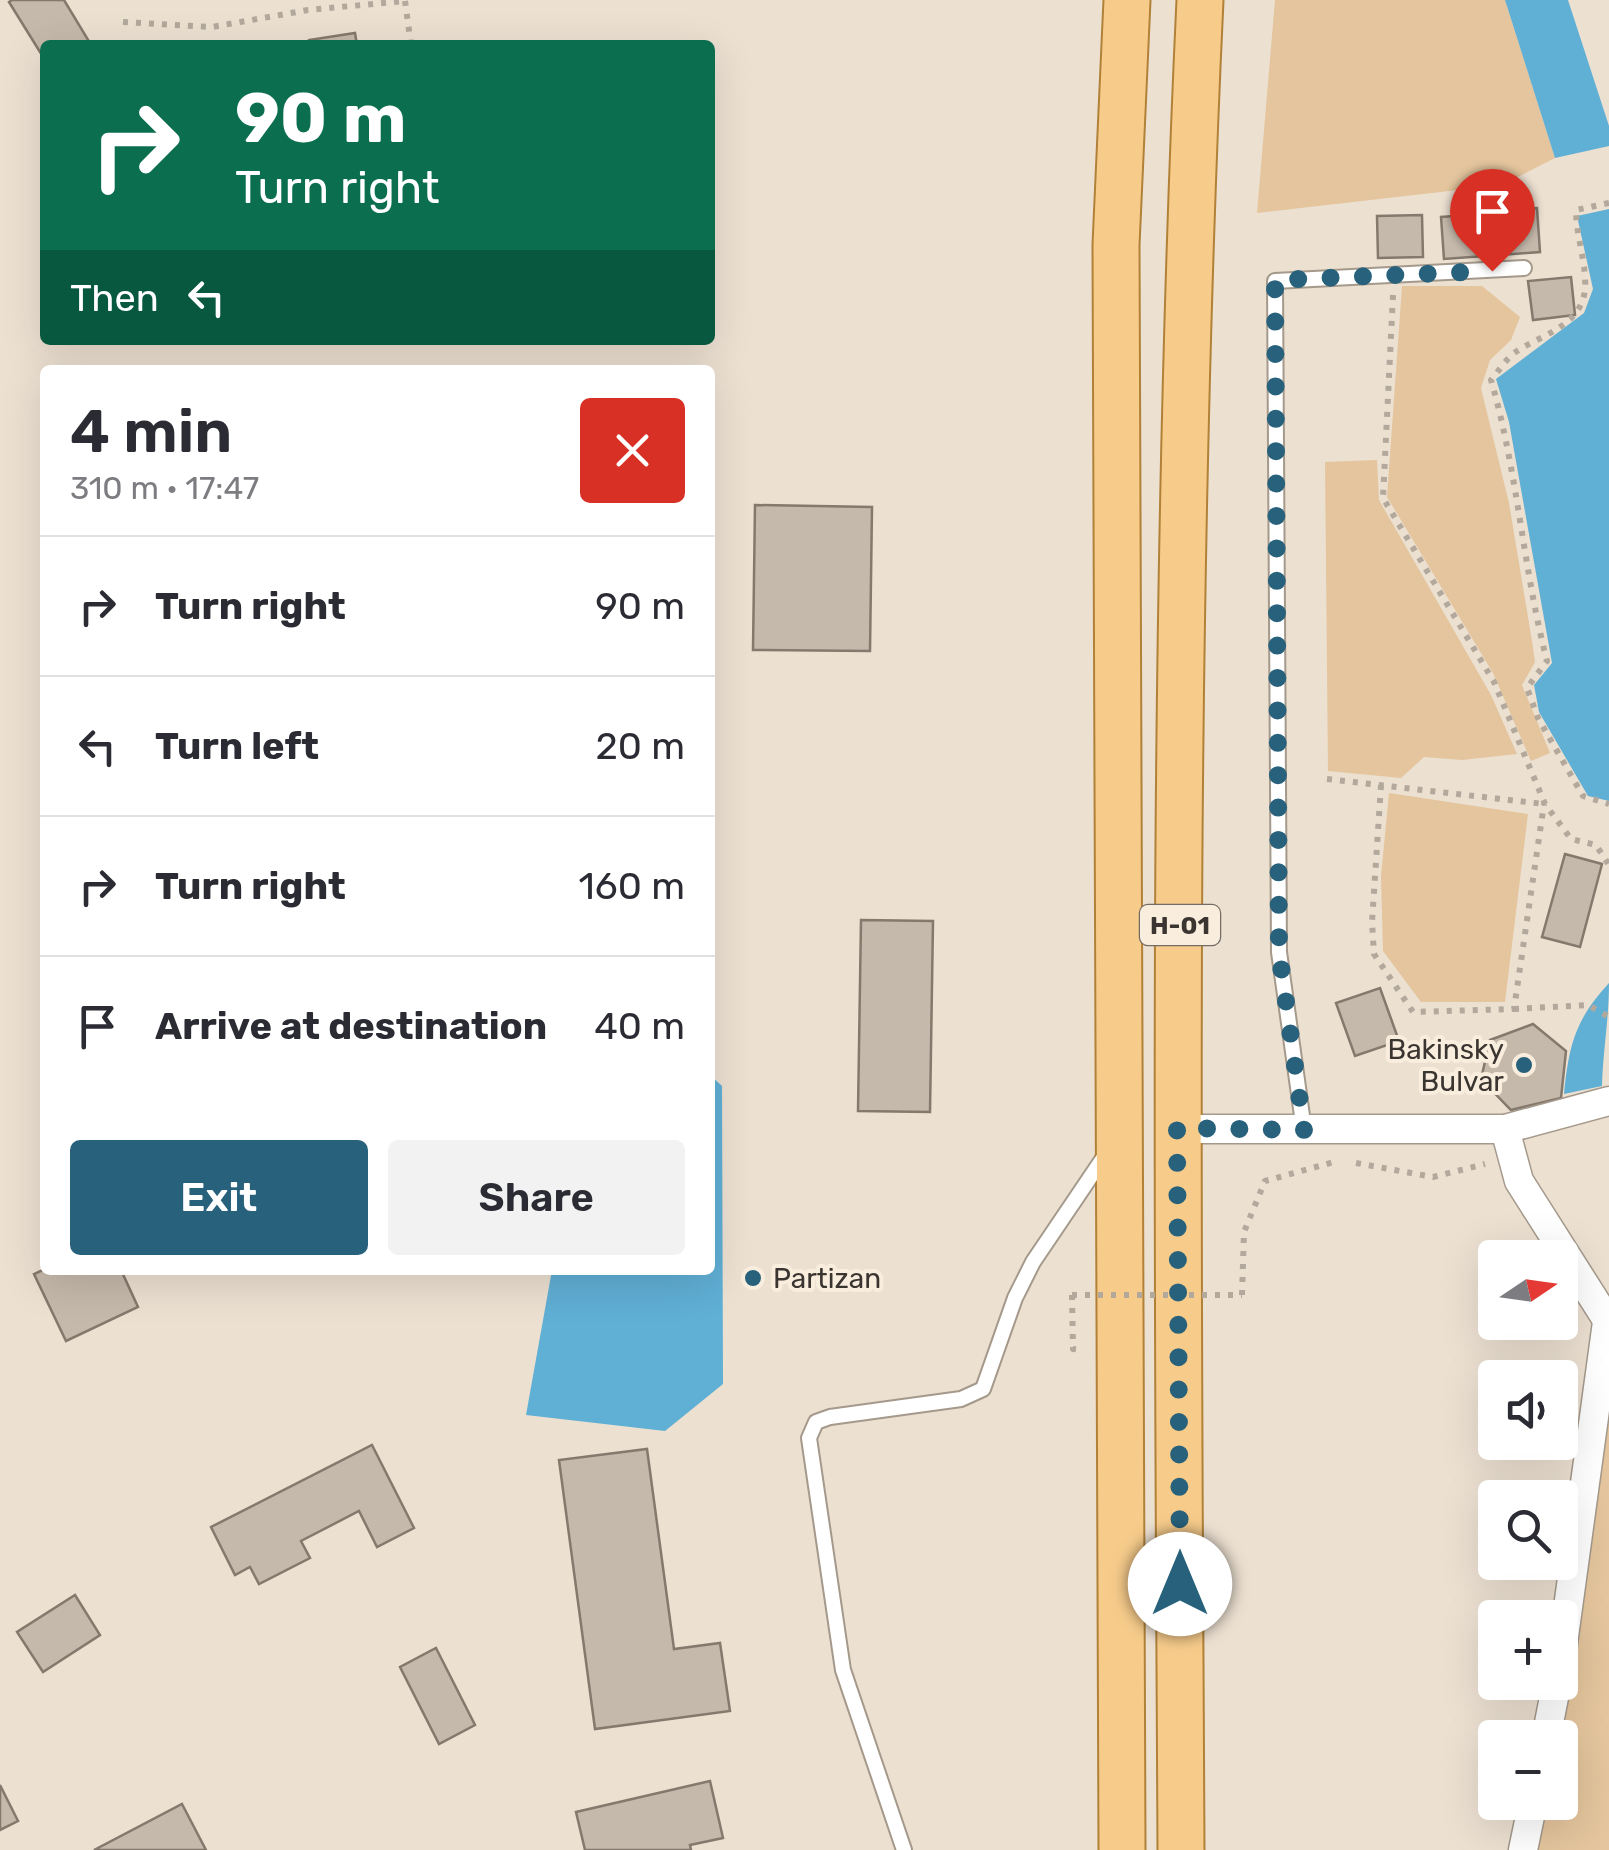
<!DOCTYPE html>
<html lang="en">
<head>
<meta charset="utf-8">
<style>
	:root { --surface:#fff; --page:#f2f2f3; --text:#2b2b33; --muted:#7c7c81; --line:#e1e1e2; --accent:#28617b }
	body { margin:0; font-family:Rubik,sans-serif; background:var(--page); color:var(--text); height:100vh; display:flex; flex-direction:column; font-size:38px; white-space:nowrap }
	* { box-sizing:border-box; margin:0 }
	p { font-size:32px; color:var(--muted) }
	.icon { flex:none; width:55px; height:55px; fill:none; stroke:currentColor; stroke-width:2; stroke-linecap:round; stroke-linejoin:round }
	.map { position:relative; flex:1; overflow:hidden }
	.sheet { position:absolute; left:40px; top:365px; width:675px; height:910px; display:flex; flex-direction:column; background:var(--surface); border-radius:10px; box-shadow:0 10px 40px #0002 }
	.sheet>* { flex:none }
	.hud { position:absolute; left:40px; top:40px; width:675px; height:305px; border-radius:10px; box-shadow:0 10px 40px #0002; background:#0b6e4f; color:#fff; overflow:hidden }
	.needle { width:65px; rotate:77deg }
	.buttons { position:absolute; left:1478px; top:1240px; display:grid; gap:20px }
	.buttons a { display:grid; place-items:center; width:100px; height:100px; border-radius:10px; background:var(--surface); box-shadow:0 10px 40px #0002; font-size:50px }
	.pin { position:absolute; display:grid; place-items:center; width:85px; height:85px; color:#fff; margin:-102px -42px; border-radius:50% 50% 50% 0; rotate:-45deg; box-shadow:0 0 10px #0007 }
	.pin .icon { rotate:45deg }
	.me { position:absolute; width:110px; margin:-55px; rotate:0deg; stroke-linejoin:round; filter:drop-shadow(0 0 8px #0008) }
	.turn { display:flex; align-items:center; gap:35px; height:210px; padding:0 30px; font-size:45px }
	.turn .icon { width:130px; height:130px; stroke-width:2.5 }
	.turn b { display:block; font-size:70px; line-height:85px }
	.then { display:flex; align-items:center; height:95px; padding:0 30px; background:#0003; gap:20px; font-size:38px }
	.round { display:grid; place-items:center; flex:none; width:105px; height:105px; border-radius:10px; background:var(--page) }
	.overview { display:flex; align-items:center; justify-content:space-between; height:170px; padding:0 30px }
	h1 { font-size:60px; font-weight:600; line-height:75px }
	.cta { display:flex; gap:20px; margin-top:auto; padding:20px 30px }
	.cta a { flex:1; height:115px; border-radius:10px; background:var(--accent); color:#fff; font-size:40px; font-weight:600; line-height:115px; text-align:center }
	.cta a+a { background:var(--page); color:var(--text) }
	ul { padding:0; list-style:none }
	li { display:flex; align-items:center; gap:30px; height:140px; padding:0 30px; border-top:2px solid var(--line) }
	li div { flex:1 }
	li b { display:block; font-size:38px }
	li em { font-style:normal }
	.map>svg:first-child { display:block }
	.green { fill:#e4c59d }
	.water { fill:#60afd5 }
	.building { fill:#c5b9ab; stroke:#84796c; stroke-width:2.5 }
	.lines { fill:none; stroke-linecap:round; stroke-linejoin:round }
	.lane-casing { stroke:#a4998b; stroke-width:18 }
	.street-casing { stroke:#a4998b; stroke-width:31 }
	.primary-casing { stroke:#b18138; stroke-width:49 }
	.path { stroke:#b2a89c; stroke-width:6; stroke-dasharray:5 8; stroke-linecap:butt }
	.lane { stroke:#fff; stroke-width:14 }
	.street { stroke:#fff; stroke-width:28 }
	.primary { stroke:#f7cc8b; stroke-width:45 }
	.path-bridge { stroke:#b2a89c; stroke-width:6; stroke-dasharray:5 8; stroke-linecap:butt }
	.route { stroke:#28617b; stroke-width:18; stroke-dasharray:0 32.4 }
	.poi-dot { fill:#28617b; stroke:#f9edde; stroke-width:4 }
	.labels { text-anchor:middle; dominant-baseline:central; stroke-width:8; stroke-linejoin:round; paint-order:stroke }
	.shield { fill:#f9edde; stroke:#736c64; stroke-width:2.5 }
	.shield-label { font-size:25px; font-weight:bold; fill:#3a3530 }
	.poi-label { font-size:28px; fill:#3a3530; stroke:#f9edde; text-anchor:end }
</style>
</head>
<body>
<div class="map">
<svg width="1609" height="1850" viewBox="0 0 1609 1850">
	<rect width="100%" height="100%" fill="#ece0d1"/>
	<!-- green -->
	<g class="green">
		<path d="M 1275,0 L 1505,0 L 1555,158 L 1502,185 L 1257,213 Z"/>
		<path d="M 1402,286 L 1482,286 L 1520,317 L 1511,340 L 1490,360 L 1481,388 L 1509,503 L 1532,641 L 1535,662 L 1522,685 L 1550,753 L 1531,761 L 1493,673 L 1387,497 Z"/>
		<path d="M 1377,460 L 1379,500 L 1491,695 L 1517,754 L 1462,760 L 1424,757 L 1401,778 L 1328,771 L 1325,462 Z"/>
		<path d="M 1389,793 L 1528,814 L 1505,1002 L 1421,1002 L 1383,951 L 1381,876 Z"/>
		<path d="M 1609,1357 L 1609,1850 L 1519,1850 L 1527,1803 L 1560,1802 L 1560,1738 Z"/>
	</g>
	<!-- water -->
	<g class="water">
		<path d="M 1505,0 L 1568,0 L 1609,126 L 1609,146 L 1555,158 Z"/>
		<path d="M 1609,209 L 1609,801 L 1588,796 L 1539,712 L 1534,685 L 1552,663 L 1509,422 L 1496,379 L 1584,313 L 1593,289 L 1577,216 Z"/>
		<path d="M 1609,983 C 1609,1019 1603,1050 1602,1086 L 1564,1094 C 1569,1045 1575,1020 1609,983 Z"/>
		<path d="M 710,1075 L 722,1086 L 723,1384 L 665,1431 L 526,1415 L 552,1270 L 710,1270 Z"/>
	</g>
	<!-- building -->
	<g class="building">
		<path d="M 12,0 L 64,0 L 90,43 L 45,45 L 45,60 L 9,2 Z"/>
		<path d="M 355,33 L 357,45 L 309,45 L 309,40 Z"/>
		<path d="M 1537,208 L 1540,252 L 1502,255 L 1499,210 Z"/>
		<path d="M 1483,214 L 1485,256 L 1444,259 L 1441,217 Z"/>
		<path d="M 1422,215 L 1423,257 L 1378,258 L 1377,216 Z"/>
		<path d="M 1571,277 L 1575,315 L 1533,320 L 1528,281 Z"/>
		<path d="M 755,505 L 872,507 L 870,651 L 753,650 Z"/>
		<path d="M 1565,854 L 1602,864 L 1580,947 L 1542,937 Z"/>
		<path d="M 861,920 L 933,921 L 930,1112 L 858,1111 Z"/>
		<path d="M 1380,988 L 1399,1041 L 1355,1056 L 1336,1003 Z"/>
		<path d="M 1533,1024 L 1566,1051 L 1561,1098 L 1511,1110 L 1481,1079 L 1490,1040 Z"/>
		<path d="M 45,1269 L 121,1270 L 138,1307 L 66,1341 L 34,1274 Z"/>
		<path d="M 372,1445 L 414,1528 L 377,1547 L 359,1511 L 301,1541 L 310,1558 L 259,1584 L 250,1567 L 235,1575 L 211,1527 Z"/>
		<path d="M 647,1449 L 674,1649 L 720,1643 L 730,1711 L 595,1729 L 559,1460 Z"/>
		<path d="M 75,1595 L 100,1635 L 43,1672 L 17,1632 Z"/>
		<path d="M 436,1648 L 475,1725 L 439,1744 L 400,1667 Z"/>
		<path d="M 710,1781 L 723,1838 L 690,1845 L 691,1850 L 585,1850 L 576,1812 Z"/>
		<path d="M 0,1785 L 18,1821 L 0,1830 Z"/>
		<path d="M 182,1804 L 206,1850 L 94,1850 Z"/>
	</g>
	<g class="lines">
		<!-- lane casing -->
		<g class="lane-casing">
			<g id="lane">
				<path d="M 1304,1130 L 1279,952 L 1275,281 L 1524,268"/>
				<path d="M 904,1850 L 843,1670 L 809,1438 L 816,1422 L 830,1417 L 961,1399 L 983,1389 L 1015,1298 L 1033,1262 L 1106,1154"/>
			</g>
		</g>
		<!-- street casing -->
		<g class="street-casing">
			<g id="street">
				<path d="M 1177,1129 L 1505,1129 L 1609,1101"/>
				<path d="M 1505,1129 L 1519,1181 L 1609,1323"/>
				<path d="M 1560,1666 L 1607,1322"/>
				<path d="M 1546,1738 L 1557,1682"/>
				<path d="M 1523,1850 L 1533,1802"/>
			</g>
		</g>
		<!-- primary casing -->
		<g class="primary-casing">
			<g id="primary">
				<path d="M 1122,1850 L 1116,245 L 1127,0"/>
				<path d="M 1181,1850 C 1178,1234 1171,616 1200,0"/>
			</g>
		</g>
		<!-- path -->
		<g class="path">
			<path d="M 405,1 L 411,45"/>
			<path d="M 123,22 L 212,27 L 308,10 L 405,1"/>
			<path d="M 1609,203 L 1576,210 C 1576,236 1587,265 1585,289 C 1582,325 1542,335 1517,351 C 1507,357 1499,371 1491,380 C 1518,473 1523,569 1547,661 L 1527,688 L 1538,718 L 1583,796 L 1609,804"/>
			<path d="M 1393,295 L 1383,498 L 1494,682 L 1545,804 L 1571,839 L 1596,845 L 1609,865"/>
			<path d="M 1327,779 L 1544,804"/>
			<path d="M 1381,785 L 1372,922 L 1374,954 L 1413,1012 L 1514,1009 L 1544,804"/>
			<path d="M 1514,1009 L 1588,1005 L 1609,1017"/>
			<path d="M 1356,1163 L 1433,1177 L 1485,1164"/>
			<path d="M 1072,1295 L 1073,1349 L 1083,1350"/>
			<path d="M 1242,1295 L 1244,1232 L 1265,1181 L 1334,1162"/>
		</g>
		<!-- lane -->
		<use href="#lane" class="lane"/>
		<!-- street -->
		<use href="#street" class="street"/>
		<!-- primary -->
		<use href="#primary" class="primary"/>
		<!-- path-bridge -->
		<path class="path-bridge" d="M 1072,1295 L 1242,1295"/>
	</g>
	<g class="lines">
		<!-- route -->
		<path class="route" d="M 1180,1584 L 1177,1128 L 1304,1130 L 1279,952 L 1275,280 L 1492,271"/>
	</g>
	<!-- markers -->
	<g class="poi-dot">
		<circle cx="1524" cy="1065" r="10"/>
		<circle cx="753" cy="1278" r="10"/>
	</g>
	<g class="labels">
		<!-- shield labels -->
		<rect class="shield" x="1140" y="905" width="80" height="40" rx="8"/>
		<g class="shield-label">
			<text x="1180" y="925">Н-01</text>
		</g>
		<!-- poi labels -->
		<g class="poi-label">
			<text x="1504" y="1049">Bakinsky<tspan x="1504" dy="32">Bulvar</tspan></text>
			<text x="773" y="1278" text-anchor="start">Partizan</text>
		</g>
	</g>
</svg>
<div class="buttons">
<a><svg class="needle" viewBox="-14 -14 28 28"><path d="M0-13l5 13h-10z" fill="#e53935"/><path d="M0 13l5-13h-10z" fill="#7c7c81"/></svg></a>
<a><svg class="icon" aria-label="sound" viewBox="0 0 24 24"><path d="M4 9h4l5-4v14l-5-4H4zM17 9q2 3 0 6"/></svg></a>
<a><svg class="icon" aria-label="search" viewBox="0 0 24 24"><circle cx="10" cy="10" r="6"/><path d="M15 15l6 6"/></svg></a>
<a>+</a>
<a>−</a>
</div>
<div class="pin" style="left:1492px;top:271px;background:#d93025"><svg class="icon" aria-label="arrive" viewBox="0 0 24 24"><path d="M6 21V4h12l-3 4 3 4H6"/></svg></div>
<svg class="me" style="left:1180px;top:1584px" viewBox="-20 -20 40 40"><circle r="19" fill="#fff"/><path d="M0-13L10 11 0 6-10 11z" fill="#28617b"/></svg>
<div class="hud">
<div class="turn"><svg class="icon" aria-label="right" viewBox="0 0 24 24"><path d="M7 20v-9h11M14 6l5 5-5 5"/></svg><div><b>90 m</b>Turn right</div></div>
<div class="then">Then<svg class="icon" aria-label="left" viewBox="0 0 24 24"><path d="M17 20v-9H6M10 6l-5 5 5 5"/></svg></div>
</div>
<section class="sheet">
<div class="overview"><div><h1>4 min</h1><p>310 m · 17:47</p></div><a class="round" style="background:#d93025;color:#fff"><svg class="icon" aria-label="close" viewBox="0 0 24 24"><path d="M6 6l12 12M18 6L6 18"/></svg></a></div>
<ul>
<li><svg class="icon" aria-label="right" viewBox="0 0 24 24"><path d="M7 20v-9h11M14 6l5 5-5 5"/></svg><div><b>Turn right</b></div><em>90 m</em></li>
<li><svg class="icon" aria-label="left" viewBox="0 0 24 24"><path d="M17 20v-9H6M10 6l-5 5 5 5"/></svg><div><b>Turn left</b></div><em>20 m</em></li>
<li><svg class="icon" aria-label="right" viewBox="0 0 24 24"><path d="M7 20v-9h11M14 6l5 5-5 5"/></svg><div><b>Turn right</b></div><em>160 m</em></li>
<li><svg class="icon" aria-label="arrive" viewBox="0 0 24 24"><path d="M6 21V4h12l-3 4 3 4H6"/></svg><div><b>Arrive at destination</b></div><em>40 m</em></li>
</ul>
<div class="cta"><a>Exit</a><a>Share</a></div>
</section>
</div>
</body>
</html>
